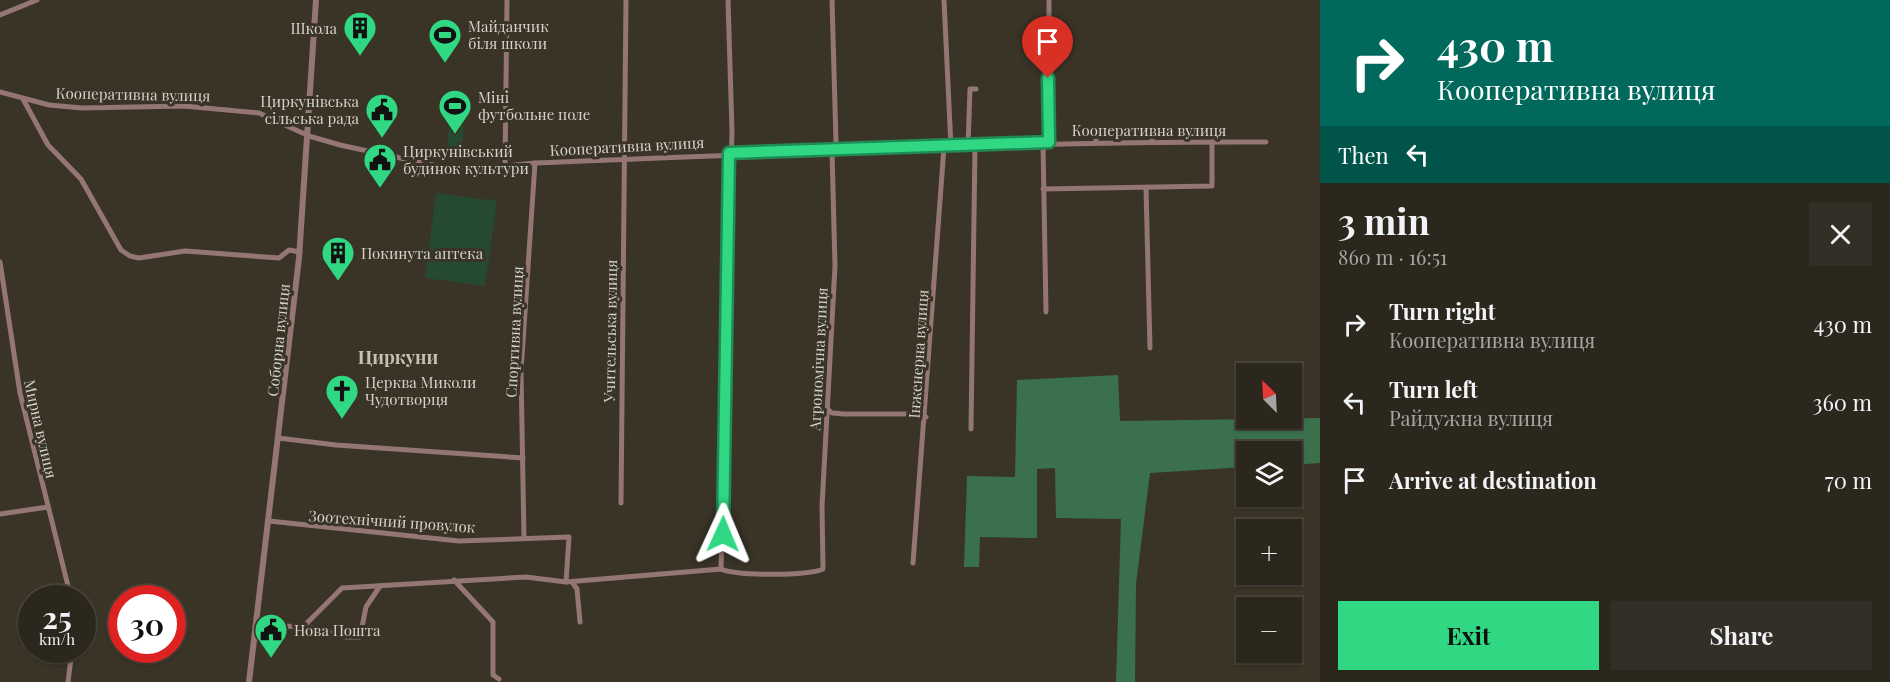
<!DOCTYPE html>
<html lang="en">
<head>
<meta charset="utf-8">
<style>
	:root { --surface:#2c271d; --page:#342f26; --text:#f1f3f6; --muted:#a6a5a4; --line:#48443b; --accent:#30d883 }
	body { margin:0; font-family:"Playfair Display",serif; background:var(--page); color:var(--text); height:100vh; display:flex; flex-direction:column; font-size:22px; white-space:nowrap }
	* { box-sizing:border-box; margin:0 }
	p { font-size:20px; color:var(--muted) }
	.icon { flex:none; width:33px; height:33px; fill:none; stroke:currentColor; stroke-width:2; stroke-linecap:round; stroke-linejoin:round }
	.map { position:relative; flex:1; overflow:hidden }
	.details { display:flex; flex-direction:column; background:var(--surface); width:570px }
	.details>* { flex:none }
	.banner { background:#00695c; color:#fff; overflow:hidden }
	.needle { width:39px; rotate:336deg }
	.buttons { position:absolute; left:1236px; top:363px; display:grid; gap:12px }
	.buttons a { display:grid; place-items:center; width:66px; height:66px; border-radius:0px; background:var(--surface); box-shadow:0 2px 4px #0004,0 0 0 2px var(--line); font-size:30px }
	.speed { position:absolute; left:18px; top:585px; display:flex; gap:12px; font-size:30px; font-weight:700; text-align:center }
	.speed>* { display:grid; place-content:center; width:78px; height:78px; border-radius:50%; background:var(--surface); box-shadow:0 2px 4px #0004,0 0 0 2px var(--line); line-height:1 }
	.speed small { font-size:15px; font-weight:400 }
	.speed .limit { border:9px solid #d22; background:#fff; color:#111 }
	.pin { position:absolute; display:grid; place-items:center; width:51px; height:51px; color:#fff; margin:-62px -26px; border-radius:50% 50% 50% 0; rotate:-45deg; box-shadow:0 0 6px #0007 }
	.pin .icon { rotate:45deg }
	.me { position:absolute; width:66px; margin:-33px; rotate:1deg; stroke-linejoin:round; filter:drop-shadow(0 0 4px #0008) }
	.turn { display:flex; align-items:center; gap:21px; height:126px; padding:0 18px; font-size:27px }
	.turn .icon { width:78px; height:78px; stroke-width:2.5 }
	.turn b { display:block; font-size:42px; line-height:51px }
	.then { display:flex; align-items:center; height:57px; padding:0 18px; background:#0003; gap:12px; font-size:22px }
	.round { display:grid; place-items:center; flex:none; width:63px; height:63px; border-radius:0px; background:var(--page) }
	.summary { display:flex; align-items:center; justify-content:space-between; height:102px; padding:0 18px }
	h1 { font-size:36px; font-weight:700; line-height:45px }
	.action { display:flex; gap:12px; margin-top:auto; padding:12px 18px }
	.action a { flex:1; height:69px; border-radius:0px; background:var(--accent); color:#111; font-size:24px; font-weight:700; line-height:69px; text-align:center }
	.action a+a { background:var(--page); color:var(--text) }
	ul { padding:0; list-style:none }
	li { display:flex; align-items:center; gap:18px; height:78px; padding:0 18px }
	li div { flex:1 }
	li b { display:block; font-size:22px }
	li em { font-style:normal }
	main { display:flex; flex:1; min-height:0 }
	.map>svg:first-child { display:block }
	.green { fill:#264a31 }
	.forest { fill:#3a714c }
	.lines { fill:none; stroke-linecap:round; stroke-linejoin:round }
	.minor { stroke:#947674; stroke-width:5 }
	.tertiary { stroke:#947674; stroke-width:6 }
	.route-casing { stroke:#1f8c55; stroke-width:15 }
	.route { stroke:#30d883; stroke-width:10 }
	.labels { text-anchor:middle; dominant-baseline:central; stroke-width:6; stroke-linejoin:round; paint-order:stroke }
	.poi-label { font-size:15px; fill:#d6d2ca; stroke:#3a3427; text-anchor:start }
	.street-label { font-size:15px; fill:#d6d2ca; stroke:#3a3427 }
	.quarter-label { font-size:18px; font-weight:bold; fill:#c8c1b1; stroke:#3a3427 }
</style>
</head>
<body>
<main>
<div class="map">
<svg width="1320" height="682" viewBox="0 0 1320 682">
	<rect width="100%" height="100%" fill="#3a3427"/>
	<!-- green -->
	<g class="green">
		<path d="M 449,121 L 464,122 L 462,150 L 447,148 Z"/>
		<path d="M 436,193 L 497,201 L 485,286 L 425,278 Z"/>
	</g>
	<!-- forest -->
	<path class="forest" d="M 1118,375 L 1120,421 L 1320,418 L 1320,463 L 1292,465 L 1292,452 L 1246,452 L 1246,467 L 1150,473 L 1136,584 L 1135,682 L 1116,682 L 1121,519 L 1056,518 L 1055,468 L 1037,469 L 1037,538 L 980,537 L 979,567 L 964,567 L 967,476 L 1015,477 L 1017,380 Z"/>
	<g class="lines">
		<!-- minor -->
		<g class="minor">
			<path d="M 944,0 L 951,147"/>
			<path d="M 1049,0 L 1049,142"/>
			<path d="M 0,15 L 37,0"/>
			<path d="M 0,92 L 49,105 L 82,108 L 184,106 L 259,113 L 309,136 L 340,145 L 442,167 L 505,166 L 535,163 C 779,154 1022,141 1266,142"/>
			<path d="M 23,99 L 48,145 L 81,179 L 121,250 L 130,256 L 139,258 L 185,251 L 279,258 L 289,250 L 300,252"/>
			<path d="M 1152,142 L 1152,128"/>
			<path d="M 1043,143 L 1046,312"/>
			<path d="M 1096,143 L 1096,129"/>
			<path d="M 968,146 L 970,89 L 976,89"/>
			<path d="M 505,166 L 507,0"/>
			<path d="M 1146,188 L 1150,348"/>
			<path d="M 1043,189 L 1212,186 L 1212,142"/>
			<path d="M 0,262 L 20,393 L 71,598"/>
			<path d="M 827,409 L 832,413 L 844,414 L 918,414 L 926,417"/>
			<path d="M 971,429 L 975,146"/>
			<path d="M 278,438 L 336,445 L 523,458"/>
			<path d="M 621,503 L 626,0"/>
			<path d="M 0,514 L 48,507"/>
			<path d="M 269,521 L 459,541 L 569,537 L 566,582 L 721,569 C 736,576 808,576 823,569 L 822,506 L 835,266 L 832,151 L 836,142 L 832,0"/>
			<path d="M 524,538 L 521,371 L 535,163"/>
			<path d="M 913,563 L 944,147"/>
			<path d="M 721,569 L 732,131 L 728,0"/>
			<path d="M 454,580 L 493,622 L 493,675 L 499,679"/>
			<path d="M 572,582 L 577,589 L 580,622"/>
			<path d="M 304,626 L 347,637 L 360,637 L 366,607 L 380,586"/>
			<path d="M 255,627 L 304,626 L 342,588 L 526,577 L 566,582"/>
			<path d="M 68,682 L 72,650"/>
		</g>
		<!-- tertiary -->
		<path class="tertiary" d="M 249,682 L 299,258 L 316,0"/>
	</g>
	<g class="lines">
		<!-- route casing -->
		<g class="route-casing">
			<path id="route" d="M 723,534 L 729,153 L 1049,142 L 1048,78"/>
		</g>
		<!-- route -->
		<use href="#route" class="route"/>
	</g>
	<!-- icons -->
	<defs>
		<g id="building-pin" transform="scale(1.725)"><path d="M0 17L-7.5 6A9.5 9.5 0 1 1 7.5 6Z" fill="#30d883" stroke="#3a3427"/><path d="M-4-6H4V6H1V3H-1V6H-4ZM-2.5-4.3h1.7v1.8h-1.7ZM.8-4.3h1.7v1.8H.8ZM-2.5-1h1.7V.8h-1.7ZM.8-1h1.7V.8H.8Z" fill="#111"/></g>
		<g id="stadium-pin" transform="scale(1.725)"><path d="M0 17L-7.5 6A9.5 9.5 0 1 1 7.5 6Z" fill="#30d883" stroke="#3a3427"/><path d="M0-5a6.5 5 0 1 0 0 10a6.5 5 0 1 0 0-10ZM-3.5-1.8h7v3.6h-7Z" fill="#111"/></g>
		<g id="civic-pin" transform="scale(1.725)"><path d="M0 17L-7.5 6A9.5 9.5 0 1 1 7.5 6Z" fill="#30d883" stroke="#3a3427"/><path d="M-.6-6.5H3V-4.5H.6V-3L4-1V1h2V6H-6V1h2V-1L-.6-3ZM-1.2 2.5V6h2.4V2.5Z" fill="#111"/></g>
		<g id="church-pin" transform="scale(1.725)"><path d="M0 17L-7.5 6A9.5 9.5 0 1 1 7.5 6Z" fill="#30d883" stroke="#3a3427"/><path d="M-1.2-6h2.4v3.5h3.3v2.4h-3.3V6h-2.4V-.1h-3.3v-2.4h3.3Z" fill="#111"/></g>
	</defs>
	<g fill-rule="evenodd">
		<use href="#building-pin" x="360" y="28"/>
		<use href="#stadium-pin" x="445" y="35"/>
		<use href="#stadium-pin" x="455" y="106"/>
		<use href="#civic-pin" x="382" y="110"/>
		<use href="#civic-pin" x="380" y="160"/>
		<use href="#building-pin" x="338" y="253"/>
		<use href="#church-pin" x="342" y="391"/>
		<use href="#civic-pin" x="271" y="630"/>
	</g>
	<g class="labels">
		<!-- poi labels -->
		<g class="poi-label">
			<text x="468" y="26">Майданчик<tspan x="468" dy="17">біля школи</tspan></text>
			<text x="337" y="28" text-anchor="end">Школа</text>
			<text x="478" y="97">Міні<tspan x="478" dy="17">футбольне поле</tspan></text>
			<text x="359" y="101" text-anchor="end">Циркунівська<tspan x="359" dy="17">сільська рада</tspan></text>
			<text x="403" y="151">Циркунівський<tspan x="403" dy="17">будинок культури</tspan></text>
			<text x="361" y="253">Покинута аптека</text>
			<text x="365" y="382">Церква Миколи<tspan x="365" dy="17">Чудотворця</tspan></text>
			<text x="294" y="630">Нова Пошта</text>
		</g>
		<!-- street labels -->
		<g class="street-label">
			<text transform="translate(133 94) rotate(1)">Кооперативна вулиця</text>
			<text x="1149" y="130">Кооперативна вулиця</text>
			<text transform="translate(627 146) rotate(-3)">Кооперативна вулиця</text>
			<text transform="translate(610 331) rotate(-89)">Учительська вулиця</text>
			<text transform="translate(514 332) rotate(-87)">Спортивна вулиця</text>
			<text transform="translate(278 340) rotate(-84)">Соборна вулиця</text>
			<text transform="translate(918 354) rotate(-86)">Інженерна вулиця</text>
			<text transform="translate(818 359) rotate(-87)">Агрономічна вулиця</text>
			<text transform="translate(41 429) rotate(77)">Мирна вулиця</text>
			<text transform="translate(392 521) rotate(4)">Зоотехнічний провулок</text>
		</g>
		<!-- quarter labels -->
		<g class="quarter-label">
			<text x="398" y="357">Циркуни</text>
		</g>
	</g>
</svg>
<div class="buttons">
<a><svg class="needle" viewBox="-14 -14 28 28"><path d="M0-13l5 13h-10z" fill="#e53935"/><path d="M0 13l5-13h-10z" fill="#a6a5a4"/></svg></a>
<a><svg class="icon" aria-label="layers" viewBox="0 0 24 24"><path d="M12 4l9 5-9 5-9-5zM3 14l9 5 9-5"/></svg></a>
<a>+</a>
<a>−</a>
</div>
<div class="speed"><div>25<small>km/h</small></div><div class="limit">30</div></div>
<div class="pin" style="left:1048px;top:78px;background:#d93025"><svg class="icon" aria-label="arrive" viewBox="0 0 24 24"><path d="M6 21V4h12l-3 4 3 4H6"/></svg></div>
<svg class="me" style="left:723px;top:534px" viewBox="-20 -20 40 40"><path d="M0-17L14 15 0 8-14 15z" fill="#30d883" stroke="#fff" stroke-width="4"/></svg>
</div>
<section class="details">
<div class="banner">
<div class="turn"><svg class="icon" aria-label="right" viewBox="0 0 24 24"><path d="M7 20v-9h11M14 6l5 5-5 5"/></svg><div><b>430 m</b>Кооперативна вулиця</div></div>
<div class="then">Then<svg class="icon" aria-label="left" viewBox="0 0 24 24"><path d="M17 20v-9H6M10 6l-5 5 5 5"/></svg></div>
</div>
<div class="summary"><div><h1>3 min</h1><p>860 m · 16:51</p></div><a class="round"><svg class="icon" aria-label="close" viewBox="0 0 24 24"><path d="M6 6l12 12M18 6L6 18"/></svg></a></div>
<ul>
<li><svg class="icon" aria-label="right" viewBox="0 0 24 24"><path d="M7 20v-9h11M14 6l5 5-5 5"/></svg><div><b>Turn right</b><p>Кооперативна вулиця</p></div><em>430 m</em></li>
<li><svg class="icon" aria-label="left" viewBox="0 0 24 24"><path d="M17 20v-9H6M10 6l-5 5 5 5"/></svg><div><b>Turn left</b><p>Райдужна вулиця</p></div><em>360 m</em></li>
<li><svg class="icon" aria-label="arrive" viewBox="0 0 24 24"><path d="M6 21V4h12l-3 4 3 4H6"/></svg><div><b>Arrive at destination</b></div><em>70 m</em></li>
</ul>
<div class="action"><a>Exit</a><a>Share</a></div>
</section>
</main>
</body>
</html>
